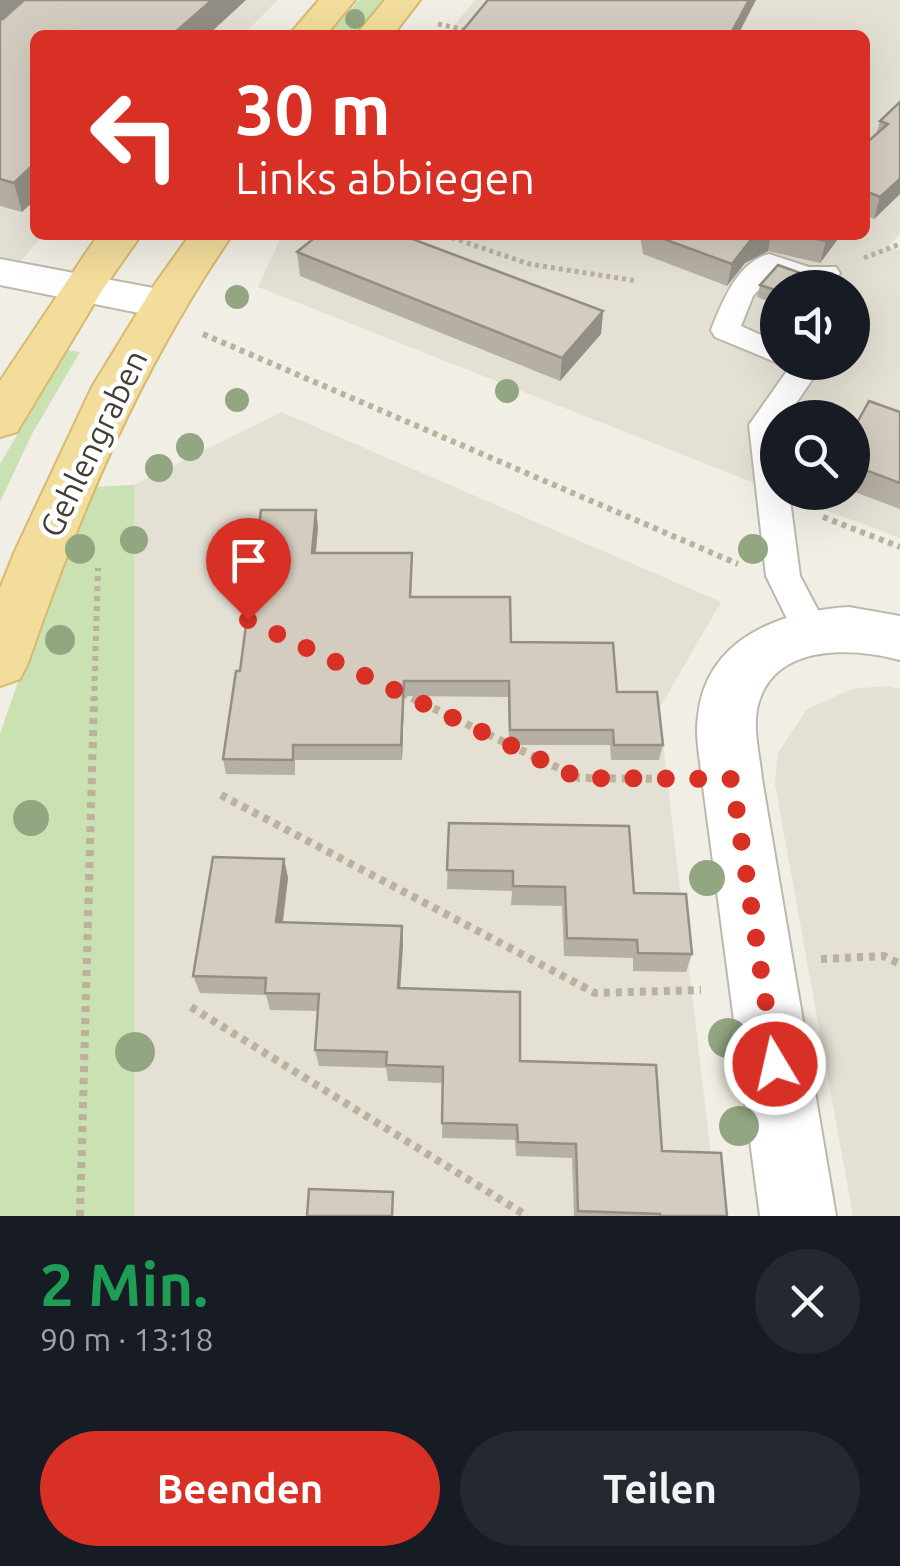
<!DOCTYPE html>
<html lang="de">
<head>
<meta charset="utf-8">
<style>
	:root { --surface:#171b24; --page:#242831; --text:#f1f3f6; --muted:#9ea1a6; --accent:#d93025 }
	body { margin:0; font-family:Ubuntu,sans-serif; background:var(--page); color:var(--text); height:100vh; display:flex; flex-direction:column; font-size:38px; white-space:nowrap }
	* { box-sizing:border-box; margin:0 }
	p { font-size:32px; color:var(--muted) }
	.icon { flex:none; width:55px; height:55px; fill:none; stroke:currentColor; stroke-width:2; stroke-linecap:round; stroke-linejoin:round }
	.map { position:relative; height:1216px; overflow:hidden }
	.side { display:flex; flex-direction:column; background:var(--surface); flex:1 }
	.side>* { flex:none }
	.banner { position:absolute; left:30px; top:30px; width:840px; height:210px; border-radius:15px; box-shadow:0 10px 40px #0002; background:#d93025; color:#fff; overflow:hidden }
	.tools { position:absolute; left:760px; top:270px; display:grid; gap:20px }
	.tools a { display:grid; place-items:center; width:110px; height:110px; border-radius:50%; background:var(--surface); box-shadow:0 10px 40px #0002; font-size:50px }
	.pin { position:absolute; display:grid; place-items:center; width:85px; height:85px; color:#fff; margin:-102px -42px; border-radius:50% 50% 50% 0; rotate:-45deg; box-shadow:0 0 10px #0007 }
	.pin .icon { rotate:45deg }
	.me { position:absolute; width:110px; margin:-55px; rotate:351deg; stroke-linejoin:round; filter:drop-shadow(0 0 8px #0008) }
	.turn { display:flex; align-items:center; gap:35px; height:210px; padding:0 40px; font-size:45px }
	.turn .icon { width:130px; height:130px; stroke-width:2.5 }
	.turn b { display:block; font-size:70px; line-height:85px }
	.round { display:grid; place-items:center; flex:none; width:105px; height:105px; border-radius:52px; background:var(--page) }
	.head { display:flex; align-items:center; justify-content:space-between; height:170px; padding:0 40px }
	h1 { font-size:60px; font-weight:700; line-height:75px; color:#1e9e55 }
	.primary-button { display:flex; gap:20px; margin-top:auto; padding:20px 40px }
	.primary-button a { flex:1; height:115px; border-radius:60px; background:var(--accent); color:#fff; font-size:40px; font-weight:700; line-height:115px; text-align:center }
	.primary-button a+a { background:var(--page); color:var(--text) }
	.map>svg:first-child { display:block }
	.residential { fill:#e4e0d4; fill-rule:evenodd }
	.green { fill:#cae1b2 }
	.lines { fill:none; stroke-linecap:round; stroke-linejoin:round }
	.service-casing { stroke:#beb8ac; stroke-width:4 }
	.minor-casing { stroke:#beb8ac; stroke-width:4 }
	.primary-casing { stroke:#d6ba6e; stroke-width:4 }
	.path-far2 { stroke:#bbb19c; stroke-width:5; stroke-dasharray:4 4; stroke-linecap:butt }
	.path-far1 { stroke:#bbb19c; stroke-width:6; stroke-dasharray:5 5; stroke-linecap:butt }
	.path { stroke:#bbb19c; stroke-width:8; stroke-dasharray:6 6; stroke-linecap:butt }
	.service { fill:#fff; fill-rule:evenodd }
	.minor { fill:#fff; fill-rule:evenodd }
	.primary { fill:#f3dd9c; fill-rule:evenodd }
	.tree { fill:#92a781 }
	.wall { fill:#b6afa4 }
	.shaded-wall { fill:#948f86 }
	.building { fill:#d4ccbf; stroke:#948f86; stroke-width:2.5 }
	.route { stroke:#d93025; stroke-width:18; stroke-dasharray:0 32.4 }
	.labels { text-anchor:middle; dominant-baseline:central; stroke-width:9; stroke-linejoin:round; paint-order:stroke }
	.street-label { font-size:32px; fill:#423e36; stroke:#fff }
</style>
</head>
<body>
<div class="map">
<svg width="900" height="1216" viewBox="0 0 900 1216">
	<rect width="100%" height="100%" fill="#f1eee5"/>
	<!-- residential -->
	<g class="residential">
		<path d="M 0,0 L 278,0 L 243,35 L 35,35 L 35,235 L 43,235 L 0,286 Z"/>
		<path d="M 475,0 L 900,0 L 900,234 L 888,246 L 900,251 L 900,538 L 780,493 L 852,492 L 852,418 L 778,418 L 777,492 L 258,287 L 282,235 L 865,235 L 865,35 L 446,35 ZM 778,288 L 852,288 L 852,362 L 778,362 Z"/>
		<path d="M 281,412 L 721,602 L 659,709 L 718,1216 L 134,1216 L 134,485 Z"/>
		<path d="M 887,686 L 900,689 L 900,1216 L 853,1216 L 775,784 L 778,753 L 807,709 L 852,689 Z"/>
	</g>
	<!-- green -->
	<g class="green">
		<path d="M 359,0 L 384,0 L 354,35 L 327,35 Z"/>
		<path d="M 67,350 L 80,352 L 32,434 L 0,502 L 0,464 Z"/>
		<path d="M 134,485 L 134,1216 L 0,1216 L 0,734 L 47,597 L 92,487 Z"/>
	</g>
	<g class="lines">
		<!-- service casing -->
		<g class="service-casing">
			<path id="service" d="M 769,254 L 809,267 L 836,267 L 840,273 L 836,279 L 807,285 L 774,273 L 753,296 L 741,326 L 778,343 L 778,362 L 816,362 L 820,368 L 786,418 L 778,418 L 778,492 L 789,492 L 800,576 L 829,631 L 824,641 L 811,645 L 798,641 L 766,576 L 749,425 L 787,371 L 780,364 L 715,337 L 711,330 C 722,303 737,262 769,254 Z"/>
		</g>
		<!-- minor casing -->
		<g class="minor-casing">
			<g id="minor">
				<path d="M 0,259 L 164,290 L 180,294 L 186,304 L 180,314 L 164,318 L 0,285 Z"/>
				<path d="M 849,607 L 900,616 L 900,660 C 850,647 771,643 757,709 C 753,732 760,757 762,779 L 836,1216 L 760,1216 L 702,779 C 700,758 695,737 698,716 C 706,638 781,611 849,607 Z"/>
			</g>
		</g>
		<!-- primary casing -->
		<g class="primary-casing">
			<g id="primary">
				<path d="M 319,0 L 355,0 L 326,35 L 289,35 Z"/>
				<path d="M 385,0 L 420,0 L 393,35 L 356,35 Z"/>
				<path d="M 98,235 L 141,235 L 101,292 L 17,432 L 0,437 L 0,381 Z"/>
				<path d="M 190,235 L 232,235 C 141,368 80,511 28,663 L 20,679 L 0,686 L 0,588 L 15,551 L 92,387 L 155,284 Z"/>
			</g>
		</g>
		<!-- path-far2 -->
		<g class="path-far2">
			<path d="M 438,24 L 470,31"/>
			<path d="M 226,35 L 240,35"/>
			<path d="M 444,235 L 529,264 L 637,281"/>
			<path d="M 864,258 L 900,244"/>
		</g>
		<!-- path-far1 -->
		<g class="path-far1">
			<path d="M 203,334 L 738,564"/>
			<path d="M 823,517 L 900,547"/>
			<path d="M 403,694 L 417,701"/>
			<path d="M 94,701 L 98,568"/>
		</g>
		<!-- path -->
		<g class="path">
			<path d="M 412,698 L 579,778 L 672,779"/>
			<path d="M 221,795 L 595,993 L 701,990"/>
			<path d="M 821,959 L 884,956 L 900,964"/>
			<path d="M 191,1007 L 527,1216"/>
			<path d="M 80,1216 L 94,698"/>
		</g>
		<!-- service -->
		<use href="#service" class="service"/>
		<!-- minor -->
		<use href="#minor" class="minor"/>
		<!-- primary -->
		<use href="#primary" class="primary"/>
	</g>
	<!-- trees -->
	<g class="tree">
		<circle cx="355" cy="19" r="10"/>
		<circle cx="237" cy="297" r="12"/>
		<circle cx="507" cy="391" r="12"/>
		<circle cx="237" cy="400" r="12"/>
		<circle cx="190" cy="447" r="14"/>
		<circle cx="159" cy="468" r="14"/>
		<circle cx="134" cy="540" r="14"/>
		<circle cx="80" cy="549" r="15"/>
		<circle cx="753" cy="549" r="15"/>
		<circle cx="60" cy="640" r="15"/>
		<circle cx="31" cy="818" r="18"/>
		<circle cx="707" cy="878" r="18"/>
		<circle cx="728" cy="1038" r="20"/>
		<circle cx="135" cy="1052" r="20"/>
		<circle cx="739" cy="1126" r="20"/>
	</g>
	<!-- wall -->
	<g class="wall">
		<path d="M 0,0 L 35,35 L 22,212 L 0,206 Z"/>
		<path d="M 900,102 L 900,194 L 874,219 L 865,215 L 865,144 L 876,135 L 880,121 Z"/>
		<path d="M 640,235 L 841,235 L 820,263 L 768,251 L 745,263 L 727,286 L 643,254 Z"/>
		<path d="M 297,252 L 603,311 L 601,334 L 560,381 L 300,276 Z"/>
		<path d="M 760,285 L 778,288 L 778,305 L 757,297 Z"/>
		<path d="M 900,412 L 900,509 L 852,491 L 852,432 Z"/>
		<path d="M 318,527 L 316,553 L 412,553 L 411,597 L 617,692 L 663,745 L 659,760 L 611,760 L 610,745 L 509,745 L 508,697 L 404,696 L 402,760 L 295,760 L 295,775 L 226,774 L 223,759 L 240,671 Z"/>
		<path d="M 449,823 L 634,893 L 692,954 L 686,972 L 633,971 L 633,958 L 564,956 L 562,906 L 511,905 L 512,891 L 447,889 Z"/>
		<path d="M 284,859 L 288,878 L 283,923 L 402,926 L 403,944 L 400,988 L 520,1061 L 662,1151 L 727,1216 L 574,1216 L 572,1158 L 516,1156 L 515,1140 L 442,1138 L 443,1083 L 388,1081 L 386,1068 L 319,1066 L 315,1050 L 318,1011 L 270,1010 L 266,995 L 200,993 L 193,976 Z"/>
	</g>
	<!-- shaded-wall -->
	<g class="shaded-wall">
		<path d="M 0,0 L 23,0 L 0,22 Z"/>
		<path d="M 212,0 L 246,0 L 208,35 L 172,35 Z"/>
		<path d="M 749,0 L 756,0 L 738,35 L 730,35 Z"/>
		<path d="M 35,163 L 35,200 L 22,212 L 14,183 Z"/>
		<path d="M 900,179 L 900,194 L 874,219 L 880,197 Z"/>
		<path d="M 761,235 L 771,235 L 768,251 L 745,263 L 727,286 L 732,264 L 750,241 Z"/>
		<path d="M 831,235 L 841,235 L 820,263 L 826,241 Z"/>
		<path d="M 603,311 L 601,334 L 560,381 L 562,358 Z"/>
		<path d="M 316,510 L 318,527 L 314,569 L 312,553 Z"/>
		<path d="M 404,681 L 404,696 L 402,760 L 401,745 Z"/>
		<path d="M 284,859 L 288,878 L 280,941 L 276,922 Z"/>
		<path d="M 402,926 L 403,944 L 399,1006 L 398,988 Z"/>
	</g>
	<!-- building -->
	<g class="building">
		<path d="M 24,0 L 212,0 L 172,35 L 35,35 L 35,163 L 14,183 L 0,179 L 0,20 L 3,19 Z"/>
		<path d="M 488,0 L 749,0 L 730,35 L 459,35 Z"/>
		<path d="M 900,102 L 900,179 L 880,197 L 865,191 L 865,144 L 888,124 L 880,121 Z"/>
		<path d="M 318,235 L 402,235 L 603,311 L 562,358 L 297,252 Z"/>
		<path d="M 653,235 L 761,235 L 750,241 L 732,264 Z"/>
		<path d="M 799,235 L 831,235 L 826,241 Z"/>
		<path d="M 778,265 L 806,275 L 796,288 L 778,288 L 778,291 L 760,285 Z"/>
		<path d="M 869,401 L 900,412 L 900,483 L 852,465 L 852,432 Z"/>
		<path d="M 261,510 L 316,510 L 312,553 L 412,553 L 410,597 L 510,597 L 511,642 L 613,643 L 617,692 L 657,692 L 663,745 L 614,745 L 613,730 L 510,730 L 509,681 L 404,681 L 401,745 L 293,745 L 293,760 L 223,759 L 236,671 L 240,671 Z"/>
		<path d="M 449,823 L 629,826 L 634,893 L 686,894 L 692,954 L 638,953 L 637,940 L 567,938 L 565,887 L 513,886 L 513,871 L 447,870 Z"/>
		<path d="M 213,857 L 284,859 L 276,922 L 402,926 L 398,988 L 520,992 L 520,1061 L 656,1065 L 662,1151 L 721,1153 L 727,1216 L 660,1216 L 660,1214 L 578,1211 L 576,1144 L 518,1142 L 517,1125 L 442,1123 L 443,1067 L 386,1065 L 387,1052 L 315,1050 L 319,994 L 265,993 L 266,978 L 193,976 Z"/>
		<path d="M 309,1189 L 393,1192 L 392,1216 L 307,1216 Z"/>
	</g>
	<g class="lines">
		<!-- route -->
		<path class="route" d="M 248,620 L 579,778 L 732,779 L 775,1064"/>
	</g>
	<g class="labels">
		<!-- street labels -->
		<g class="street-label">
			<text transform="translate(93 443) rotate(-64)">Gehlengraben</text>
		</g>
	</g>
</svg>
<div class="tools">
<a><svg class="icon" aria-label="sound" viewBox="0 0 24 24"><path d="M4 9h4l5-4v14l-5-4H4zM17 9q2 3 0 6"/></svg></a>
<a><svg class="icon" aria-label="search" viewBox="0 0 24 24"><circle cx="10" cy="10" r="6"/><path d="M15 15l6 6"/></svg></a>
</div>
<div class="pin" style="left:248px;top:620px;background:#d93025"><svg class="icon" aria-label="arrive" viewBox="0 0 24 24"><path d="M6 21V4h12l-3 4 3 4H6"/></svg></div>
<svg class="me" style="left:775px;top:1064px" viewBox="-20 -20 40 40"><circle r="17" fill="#d93025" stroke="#fff" stroke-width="3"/><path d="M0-11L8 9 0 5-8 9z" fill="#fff"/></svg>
<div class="banner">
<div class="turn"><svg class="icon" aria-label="left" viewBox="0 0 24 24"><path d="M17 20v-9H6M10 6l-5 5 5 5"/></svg><div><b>30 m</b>Links abbiegen</div></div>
</div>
</div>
<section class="side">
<div class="head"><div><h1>2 Min.</h1><p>90 m · 13:18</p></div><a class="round"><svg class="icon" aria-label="close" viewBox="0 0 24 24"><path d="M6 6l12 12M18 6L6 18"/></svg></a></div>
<div class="primary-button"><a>Beenden</a><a>Teilen</a></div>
</section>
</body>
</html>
